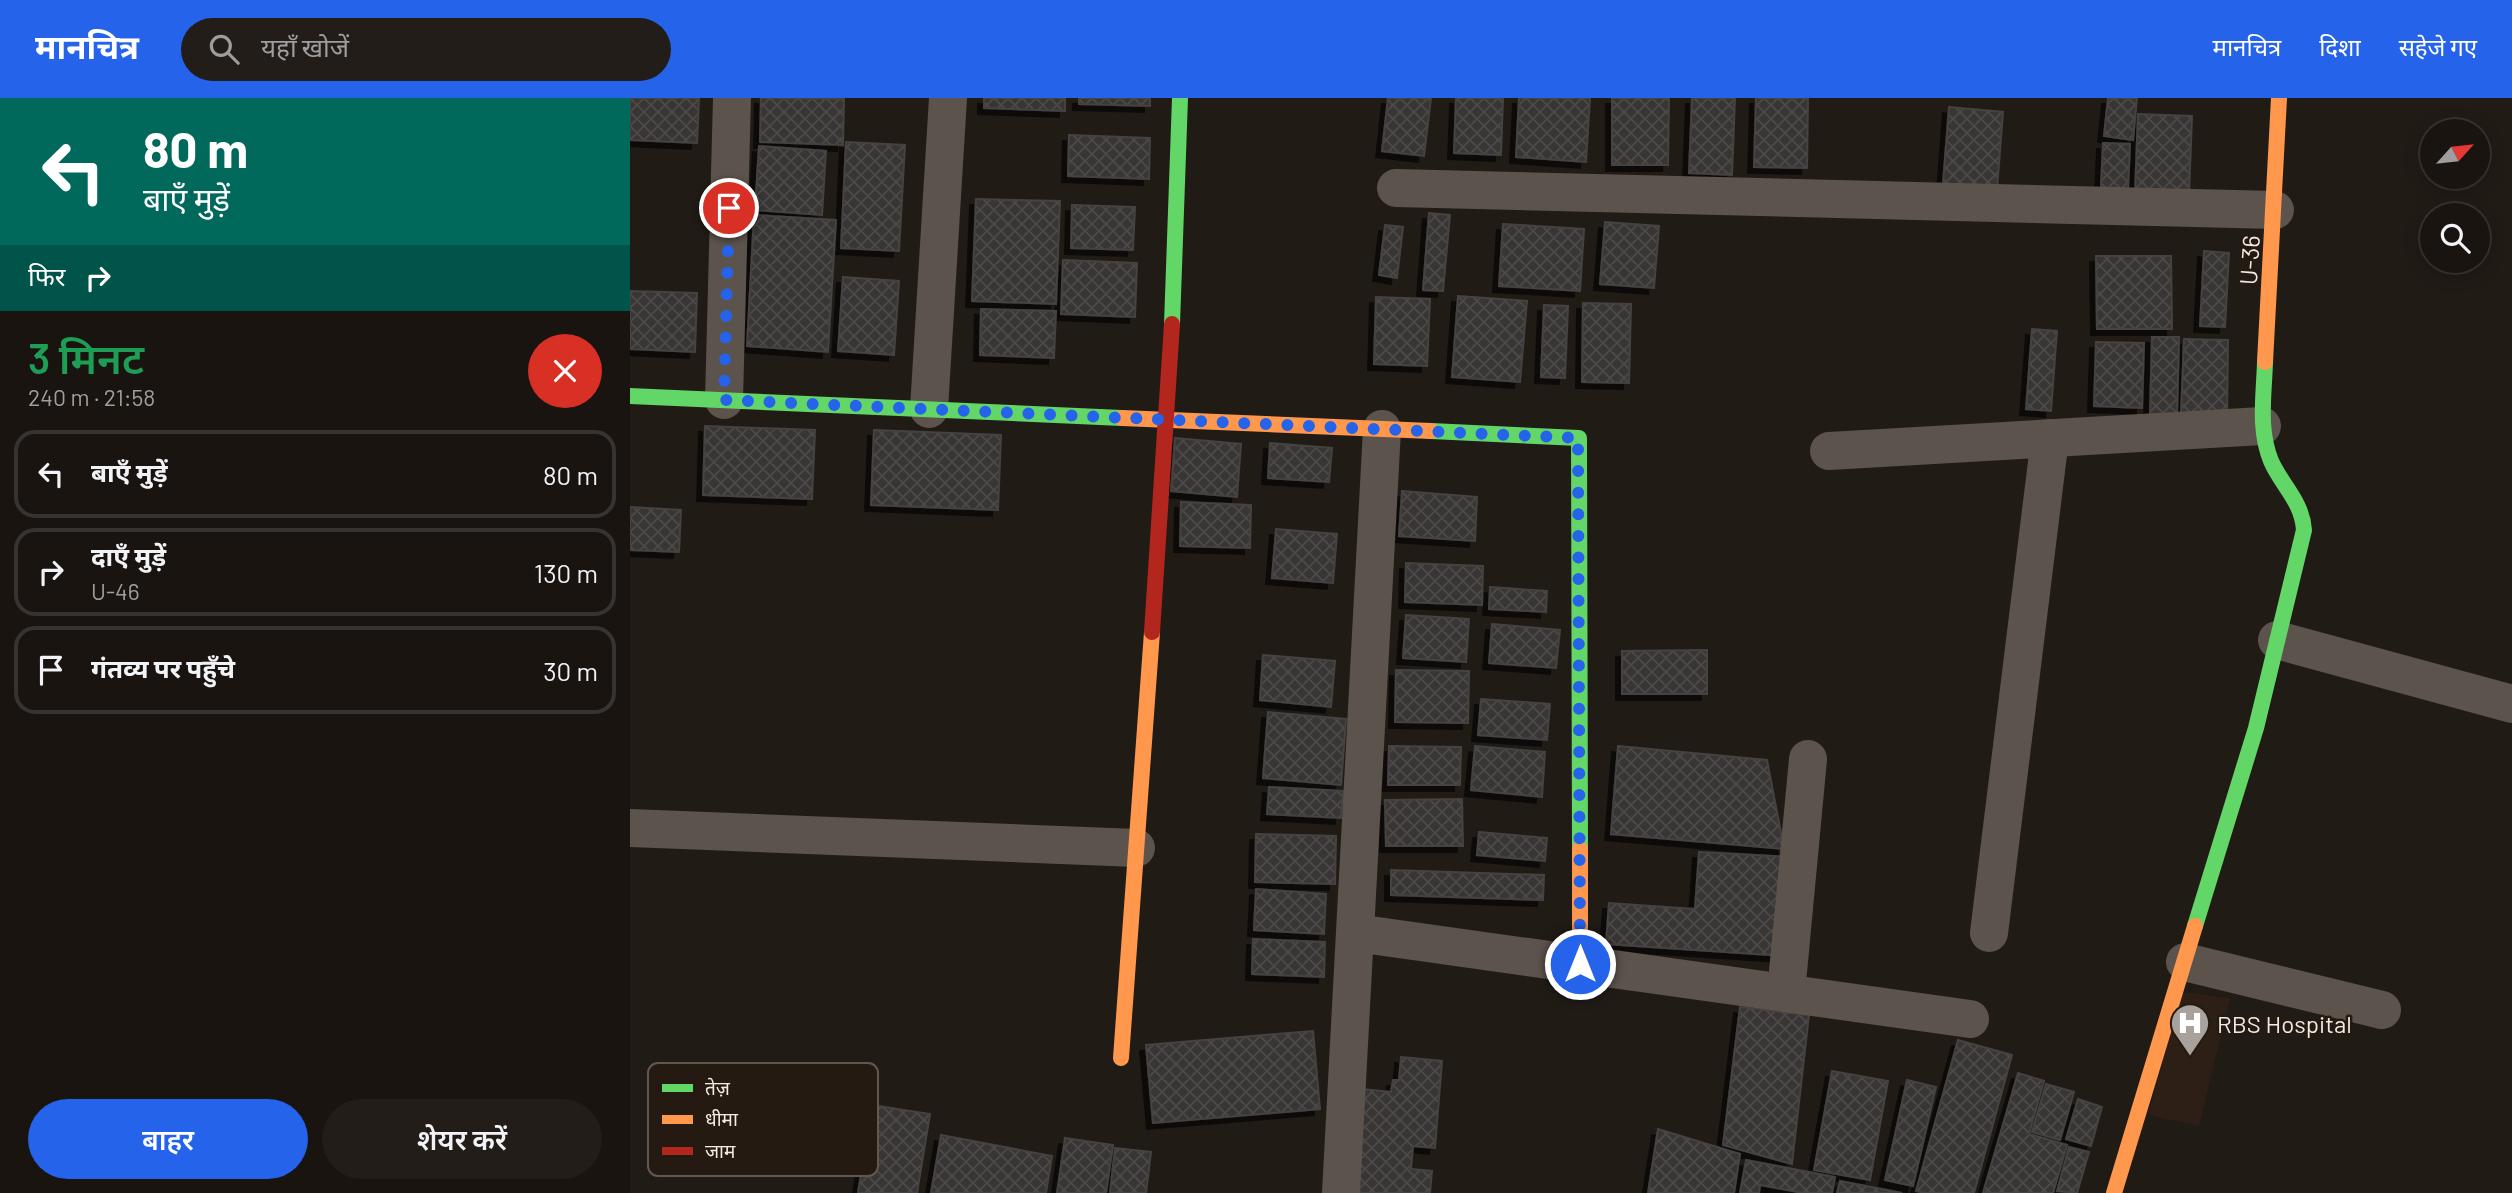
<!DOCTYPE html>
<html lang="hi">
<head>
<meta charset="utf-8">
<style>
	:root { --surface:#191410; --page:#221d19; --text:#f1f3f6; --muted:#9f9e9f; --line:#373330; --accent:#2563eb }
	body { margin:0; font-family:Barlow,"Noto Sans Devanagari",sans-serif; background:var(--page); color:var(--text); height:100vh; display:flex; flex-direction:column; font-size:26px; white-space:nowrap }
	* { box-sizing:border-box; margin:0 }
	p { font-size:23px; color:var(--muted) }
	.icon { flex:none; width:38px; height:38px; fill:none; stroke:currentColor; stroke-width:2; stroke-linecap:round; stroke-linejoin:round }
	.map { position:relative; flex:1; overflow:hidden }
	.side { display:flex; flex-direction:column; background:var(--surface); width:630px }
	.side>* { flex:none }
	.hud { background:#00695c; color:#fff; overflow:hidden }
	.needle { width:46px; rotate:63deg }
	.controls { position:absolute; left:1790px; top:21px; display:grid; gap:14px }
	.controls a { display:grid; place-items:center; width:70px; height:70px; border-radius:50%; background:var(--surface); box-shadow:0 4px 18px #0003,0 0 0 2px var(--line); font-size:35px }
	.pin { position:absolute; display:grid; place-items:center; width:60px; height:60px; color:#fff; margin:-30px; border:4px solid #fff; border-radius:50%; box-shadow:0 2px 7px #0007 }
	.me { position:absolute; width:77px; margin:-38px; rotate:0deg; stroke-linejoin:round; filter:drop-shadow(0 0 5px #0008) }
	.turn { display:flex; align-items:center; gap:24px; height:147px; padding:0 28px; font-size:32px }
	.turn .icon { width:91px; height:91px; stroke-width:2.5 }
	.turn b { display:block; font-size:49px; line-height:60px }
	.then { display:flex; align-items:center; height:66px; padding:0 28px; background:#0003; gap:14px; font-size:26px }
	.round { display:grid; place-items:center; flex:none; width:74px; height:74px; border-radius:37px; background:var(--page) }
	.head { display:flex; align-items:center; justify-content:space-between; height:119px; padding:0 28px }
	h1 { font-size:42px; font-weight:600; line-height:52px; color:#1e9e55 }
	.action { display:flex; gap:14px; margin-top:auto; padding:14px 28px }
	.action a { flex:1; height:80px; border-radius:42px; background:var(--accent); color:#fff; font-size:28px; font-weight:600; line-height:80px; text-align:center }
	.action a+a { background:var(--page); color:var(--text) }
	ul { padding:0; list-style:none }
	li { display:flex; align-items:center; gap:21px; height:88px; margin:0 14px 10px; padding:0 14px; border:4px solid var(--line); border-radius:21px }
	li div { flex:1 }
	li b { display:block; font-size:26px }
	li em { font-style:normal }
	header { display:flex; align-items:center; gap:42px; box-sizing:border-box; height:98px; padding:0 35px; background:var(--accent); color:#fff }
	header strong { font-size:33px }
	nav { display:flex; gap:38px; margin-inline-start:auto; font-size:24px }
	.search { width:490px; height:63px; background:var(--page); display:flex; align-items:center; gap:18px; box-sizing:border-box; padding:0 24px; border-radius:38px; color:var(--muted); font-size:26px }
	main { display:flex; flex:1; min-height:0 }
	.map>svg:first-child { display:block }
	.medical { fill:#2d1f16 }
	.building { fill:url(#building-cross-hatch); stroke:#454242; stroke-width:2; filter:url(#shadow) }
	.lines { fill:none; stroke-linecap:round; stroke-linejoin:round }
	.street { stroke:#5c534c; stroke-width:38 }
	.fast { stroke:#63d668; stroke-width:16 }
	.slow { stroke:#ff974d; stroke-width:16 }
	.jam { stroke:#b3261e; stroke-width:16 }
	.route { stroke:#2563eb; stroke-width:12; stroke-dasharray:0 21.6 }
	.labels { text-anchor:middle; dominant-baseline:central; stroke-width:5; stroke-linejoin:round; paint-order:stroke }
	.street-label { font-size:24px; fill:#f2eae4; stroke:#251a12 }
	.poi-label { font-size:24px; fill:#f2eae4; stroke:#251a12; text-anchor:start }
	.key { fill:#251a12; stroke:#625851; stroke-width:2 }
	.key-label { font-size:19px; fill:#f2eae4 }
</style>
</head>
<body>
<header>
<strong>मानचित्र</strong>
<div class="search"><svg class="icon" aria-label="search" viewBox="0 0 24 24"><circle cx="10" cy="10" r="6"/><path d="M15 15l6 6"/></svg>यहाँ खोजें</div>
<nav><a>मानचित्र</a><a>दिशा</a><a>सहेजे गए</a></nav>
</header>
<main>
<section class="side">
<div class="hud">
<div class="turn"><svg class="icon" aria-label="left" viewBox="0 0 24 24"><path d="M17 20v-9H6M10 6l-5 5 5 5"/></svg><div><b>80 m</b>बाएँ मुड़ें</div></div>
<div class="then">फिर<svg class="icon" aria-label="right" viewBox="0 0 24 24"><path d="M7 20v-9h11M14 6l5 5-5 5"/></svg></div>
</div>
<div class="head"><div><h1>3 मिनट</h1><p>240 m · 21:58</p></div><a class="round" style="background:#d93025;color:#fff"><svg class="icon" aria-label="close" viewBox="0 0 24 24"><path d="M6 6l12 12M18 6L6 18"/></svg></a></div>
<ul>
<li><svg class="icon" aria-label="left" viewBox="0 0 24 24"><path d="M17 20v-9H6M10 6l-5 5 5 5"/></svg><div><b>बाएँ मुड़ें</b></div><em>80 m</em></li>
<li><svg class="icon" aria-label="right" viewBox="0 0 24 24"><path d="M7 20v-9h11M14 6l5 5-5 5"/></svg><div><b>दाएँ मुड़ें</b><p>U-46</p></div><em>130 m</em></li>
<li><svg class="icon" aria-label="arrive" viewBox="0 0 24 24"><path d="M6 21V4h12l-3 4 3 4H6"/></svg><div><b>गंतव्य पर पहुँचे</b></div><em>30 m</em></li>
</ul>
<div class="action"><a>बाहर</a><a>शेयर करें</a></div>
</section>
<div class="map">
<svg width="1882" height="1095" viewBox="0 0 1882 1095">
	<defs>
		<pattern id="building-cross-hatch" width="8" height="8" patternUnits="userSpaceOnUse" patternTransform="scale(1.75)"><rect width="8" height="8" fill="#393534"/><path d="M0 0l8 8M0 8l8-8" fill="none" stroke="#4c4948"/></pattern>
		<filter id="shadow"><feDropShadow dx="-6" dy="6" stdDeviation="0" flood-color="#0009"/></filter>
	</defs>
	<rect width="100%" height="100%" fill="#211b16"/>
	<!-- medical -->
	<path class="medical" d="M 1552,894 L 1600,900 L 1569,1028 L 1518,1017 Z"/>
	<!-- building -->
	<g class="building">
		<path d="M 0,0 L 69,0 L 67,45 L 0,42 Z"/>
		<path d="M 131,0 L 214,1 L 213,47 L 130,44 Z"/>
		<path d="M 354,0 L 435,0 L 435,13 L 354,10 Z"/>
		<path d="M 449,0 L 520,0 L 520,8 L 449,6 Z"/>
		<path d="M 758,0 L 801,0 L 794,58 L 752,53 Z"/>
		<path d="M 826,0 L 873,0 L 871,57 L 824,55 Z"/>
		<path d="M 889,0 L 960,0 L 956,64 L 886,59 Z"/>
		<path d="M 982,0 L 1039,0 L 1038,67 L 982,67 Z"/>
		<path d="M 1062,0 L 1105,0 L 1102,77 L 1059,75 Z"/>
		<path d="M 1126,0 L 1178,0 L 1177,70 L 1124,69 Z"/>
		<path d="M 1478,0 L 1507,0 L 1503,42 L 1474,38 Z"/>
		<path d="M 1319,9 L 1373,14 L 1367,91 L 1313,86 Z"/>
		<path d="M 1508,16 L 1562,18 L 1559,97 L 1505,95 Z"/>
		<path d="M 439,37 L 520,40 L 519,81 L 438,78 Z"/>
		<path d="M 216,44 L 275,47 L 269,153 L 211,150 Z"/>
		<path d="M 1473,45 L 1500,46 L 1498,91 L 1471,89 Z"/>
		<path d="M 129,48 L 196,53 L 192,117 L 125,112 Z"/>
		<path d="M 346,101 L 430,103 L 426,206 L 342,203 Z"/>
		<path d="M 442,107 L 505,109 L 503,152 L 441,150 Z"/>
		<path d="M 799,115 L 820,117 L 813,193 L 793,192 Z"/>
		<path d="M 124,117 L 206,122 L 198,254 L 117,248 Z"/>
		<path d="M 975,124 L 1029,128 L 1024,190 L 970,186 Z"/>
		<path d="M 873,126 L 954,131 L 950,193 L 869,188 Z"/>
		<path d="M 755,127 L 773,129 L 767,180 L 749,177 Z"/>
		<path d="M 1574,153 L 1599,155 L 1595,229 L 1570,228 Z"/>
		<path d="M 1466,158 L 1541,158 L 1542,231 L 1467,231 Z"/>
		<path d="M 433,162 L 507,165 L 505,219 L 431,216 Z"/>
		<path d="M 213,179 L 269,183 L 264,257 L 208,253 Z"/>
		<path d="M 0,193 L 67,195 L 65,254 L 0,251 Z"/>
		<path d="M 828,198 L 897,203 L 890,284 L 822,279 Z"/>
		<path d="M 746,199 L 800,201 L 797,268 L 744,266 Z"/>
		<path d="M 953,205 L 1001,206 L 999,285 L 952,284 Z"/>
		<path d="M 914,207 L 938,208 L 935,280 L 911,279 Z"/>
		<path d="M 351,211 L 426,213 L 424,260 L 350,257 Z"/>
		<path d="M 1402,231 L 1427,233 L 1421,313 L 1396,311 Z"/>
		<path d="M 1522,239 L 1549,239 L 1547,319 L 1520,317 Z"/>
		<path d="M 1554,241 L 1598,242 L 1597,320 L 1551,318 Z"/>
		<path d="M 1466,244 L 1514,245 L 1512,310 L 1464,308 Z"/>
		<path d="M 75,328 L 185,332 L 182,401 L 73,397 Z"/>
		<path d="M 244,332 L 371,337 L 368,412 L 241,407 Z"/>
		<path d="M 545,340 L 611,346 L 607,399 L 541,393 Z"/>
		<path d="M 640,345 L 702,350 L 699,384 L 638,380 Z"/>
		<path d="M 772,393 L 847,399 L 845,443 L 769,438 Z"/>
		<path d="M 551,404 L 621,407 L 620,450 L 550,448 Z"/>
		<path d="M 0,409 L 51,412 L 49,454 L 0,452 Z"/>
		<path d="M 646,431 L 707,436 L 703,485 L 642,480 Z"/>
		<path d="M 776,465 L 853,468 L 852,507 L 775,504 Z"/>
		<path d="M 860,489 L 917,493 L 916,514 L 859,511 Z"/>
		<path d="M 776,517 L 839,521 L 836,564 L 773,560 Z"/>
		<path d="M 862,526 L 930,532 L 926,570 L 859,565 Z"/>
		<path d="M 1077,552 L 1077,596 L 992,596 L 992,553 Z"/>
		<path d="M 633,557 L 705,563 L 701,609 L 630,602 Z"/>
		<path d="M 766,572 L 839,573 L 838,625 L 765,624 Z"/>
		<path d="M 851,601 L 920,606 L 917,642 L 848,637 Z"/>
		<path d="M 638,614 L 716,621 L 711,687 L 633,680 Z"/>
		<path d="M 759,648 L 831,649 L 830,687 L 758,687 Z"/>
		<path d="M 845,648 L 915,654 L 912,699 L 841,692 Z"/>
		<path d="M 988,648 L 1137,662 L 1154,751 L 981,736 Z"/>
		<path d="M 639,689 L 713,693 L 711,720 L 637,716 Z"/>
		<path d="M 832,701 L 833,748 L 756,748 L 755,702 Z"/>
		<path d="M 849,734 L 917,740 L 915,763 L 847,757 Z"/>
		<path d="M 626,736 L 706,738 L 705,786 L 625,784 Z"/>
		<path d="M 1069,754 L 1160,759 L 1154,858 L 976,846 L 979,805 L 1065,811 Z"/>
		<path d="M 761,772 L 914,777 L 913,802 L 761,797 Z"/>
		<path d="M 626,791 L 696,796 L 694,836 L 624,832 Z"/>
		<path d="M 623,841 L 695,844 L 694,879 L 622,876 Z"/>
		<path d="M 1110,909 L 1179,917 L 1162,1066 L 1093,1047 Z"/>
		<path d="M 683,933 L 690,1011 L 523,1025 L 516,947 Z"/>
		<path d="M 1328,942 L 1382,957 L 1344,1095 L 1295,1095 L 1286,1093 Z"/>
		<path d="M 771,959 L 812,963 L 805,1050 L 783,1048 L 781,1071 L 802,1073 L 800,1095 L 723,1095 L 733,991 L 761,994 L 763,982 L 769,982 Z"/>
		<path d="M 1202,973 L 1258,983 L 1240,1082 L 1184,1072 Z"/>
		<path d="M 1388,975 L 1414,983 L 1399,1036 L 1437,1047 L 1423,1095 L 1353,1095 Z"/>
		<path d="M 1277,982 L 1306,989 L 1283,1088 L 1255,1082 Z"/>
		<path d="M 1416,986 L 1444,994 L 1430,1042 L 1402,1034 Z"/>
		<path d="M 1448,1001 L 1472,1009 L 1461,1048 L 1436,1041 Z"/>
		<path d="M 242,1007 L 300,1016 L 287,1095 L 228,1095 Z"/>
		<path d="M 1028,1031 L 1110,1056 L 1104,1095 L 1018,1095 Z"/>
		<path d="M 311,1037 L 422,1058 L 416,1095 L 301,1095 Z"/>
		<path d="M 435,1040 L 483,1047 L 476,1095 L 427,1095 Z"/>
		<path d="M 1439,1049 L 1459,1054 L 1447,1095 L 1427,1093 Z"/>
		<path d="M 485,1050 L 521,1054 L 516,1095 L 480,1095 Z"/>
		<path d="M 1116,1062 L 1205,1079 L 1202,1095 L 1173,1095 L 1130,1087 L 1129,1095 L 1110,1095 Z"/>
		<path d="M 1210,1083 L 1272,1095 L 1207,1095 Z"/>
	</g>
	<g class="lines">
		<!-- street -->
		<g class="street">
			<path d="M 766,90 L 1645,112"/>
			<path d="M 94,302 L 102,0"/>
			<path d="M 299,311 L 318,0"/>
			<path d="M 1199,353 L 1632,328"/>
			<path d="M 1647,542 L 1882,606"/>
			<path d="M 0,730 L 506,750"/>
			<path d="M 726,835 L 1340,921"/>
			<path d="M 1359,835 L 1420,340"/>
			<path d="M 1555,864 L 1752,912"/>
			<path d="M 1156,895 L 1178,661"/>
			<path d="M 711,1095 L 752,331"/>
		</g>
		<!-- fast -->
		<g class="fast">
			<path d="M 542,226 L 550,0"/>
			<path d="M 0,298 L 492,320"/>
			<path d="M 801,333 L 949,340 L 950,751"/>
			<path d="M 1565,828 L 1626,630 L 1674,432 C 1672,403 1652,388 1641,363 C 1628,331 1634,298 1635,264"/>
		</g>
		<!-- slow -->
		<g class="slow">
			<path d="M 1635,264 L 1649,0"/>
			<path d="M 492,320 L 801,333"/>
			<path d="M 950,751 L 950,866"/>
			<path d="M 491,960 L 522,534"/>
			<path d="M 1484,1095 L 1565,828"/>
		</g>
		<!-- jam -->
		<path class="jam" d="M 522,534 L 542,226"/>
	</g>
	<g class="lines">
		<!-- route -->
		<path class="route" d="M 99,110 L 94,302 L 948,340 L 950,866"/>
	</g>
	<!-- icons -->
	<defs>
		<g id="hospital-pin" transform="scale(2.0125)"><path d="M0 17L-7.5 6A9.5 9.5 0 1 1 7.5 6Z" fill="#a9a29c" stroke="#251a12"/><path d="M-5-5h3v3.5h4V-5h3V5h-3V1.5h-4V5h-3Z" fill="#fff"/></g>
	</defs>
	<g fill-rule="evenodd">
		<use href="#hospital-pin" x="1560" y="925"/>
	</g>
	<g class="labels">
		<!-- street labels -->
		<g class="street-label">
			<text transform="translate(1619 162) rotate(-86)">U-36</text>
		</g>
		<!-- poi labels -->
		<g class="poi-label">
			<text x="1587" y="925">RBS Hospital</text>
		</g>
	</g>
	<!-- legend -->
	<rect x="18" y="965" width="230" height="113" rx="10" class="key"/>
	<rect x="32" y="986" width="31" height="8" fill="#63d668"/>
	<rect x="32" y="1017" width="31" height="9" fill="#ff974d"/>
	<rect x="32" y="1049" width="31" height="8" fill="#b3261e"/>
	<g class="key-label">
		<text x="75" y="997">तेज़</text>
		<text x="75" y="1028">धीमा</text>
		<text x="75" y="1060">जाम</text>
	</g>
</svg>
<div class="controls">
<a><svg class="needle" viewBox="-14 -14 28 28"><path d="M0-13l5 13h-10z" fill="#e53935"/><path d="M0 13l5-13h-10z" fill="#9f9e9f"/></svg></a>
<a><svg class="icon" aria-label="search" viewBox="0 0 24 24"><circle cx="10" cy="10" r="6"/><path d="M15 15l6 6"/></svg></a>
</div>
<div class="pin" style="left:99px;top:110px;background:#d93025"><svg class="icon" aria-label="arrive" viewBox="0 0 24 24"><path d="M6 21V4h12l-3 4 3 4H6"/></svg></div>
<svg class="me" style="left:950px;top:866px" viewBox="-20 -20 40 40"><circle r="17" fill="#2563eb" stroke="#fff" stroke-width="3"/><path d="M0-11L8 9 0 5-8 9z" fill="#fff"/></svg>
</div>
</main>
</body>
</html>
